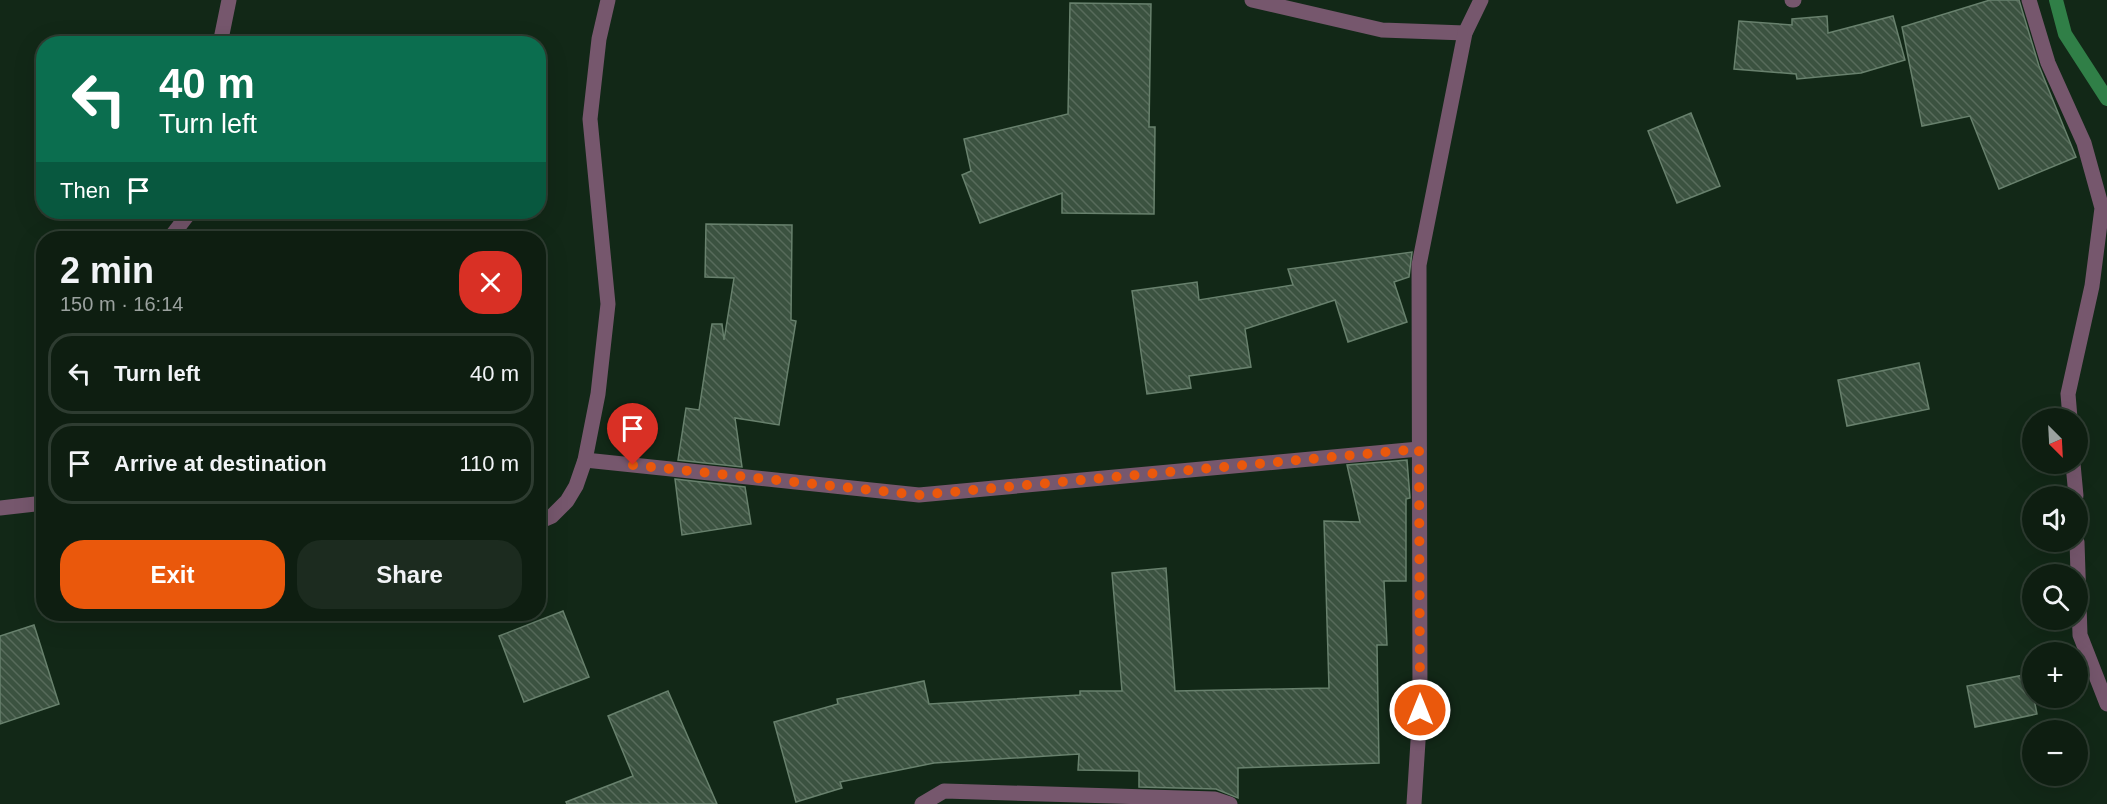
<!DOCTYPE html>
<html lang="en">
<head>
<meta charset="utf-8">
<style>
	:root { --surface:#0e1e11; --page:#1c2b1f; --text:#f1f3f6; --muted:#9ba29f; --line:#2e3c31; --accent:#ea580c }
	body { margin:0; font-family:Helvetica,sans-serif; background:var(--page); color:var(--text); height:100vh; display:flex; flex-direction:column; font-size:22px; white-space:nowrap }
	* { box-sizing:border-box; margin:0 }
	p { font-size:20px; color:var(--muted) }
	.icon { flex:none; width:33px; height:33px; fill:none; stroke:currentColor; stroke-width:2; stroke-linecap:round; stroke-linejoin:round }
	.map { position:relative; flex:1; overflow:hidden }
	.side { position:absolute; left:36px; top:231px; width:510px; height:390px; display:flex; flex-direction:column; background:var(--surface); border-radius:24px; box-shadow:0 6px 24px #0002,0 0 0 2px var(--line) }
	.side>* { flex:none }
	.guide { position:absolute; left:36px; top:36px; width:510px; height:183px; border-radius:24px; box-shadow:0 6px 24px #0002,0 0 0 2px var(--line); background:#0b6e4f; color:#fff; overflow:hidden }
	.needle { width:39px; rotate:156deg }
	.buttons { position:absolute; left:2022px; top:408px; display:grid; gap:12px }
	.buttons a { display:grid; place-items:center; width:66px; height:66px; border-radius:50%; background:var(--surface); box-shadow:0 6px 24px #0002,0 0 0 2px var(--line); font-size:30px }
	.pin { position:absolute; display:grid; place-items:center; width:51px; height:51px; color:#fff; margin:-62px -26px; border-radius:50% 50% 50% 0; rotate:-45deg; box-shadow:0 0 6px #0007 }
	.pin .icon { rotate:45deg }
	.me { position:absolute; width:66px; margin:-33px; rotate:0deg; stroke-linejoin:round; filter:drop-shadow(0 0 4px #0008) }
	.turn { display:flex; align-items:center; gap:21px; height:126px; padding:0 24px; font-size:27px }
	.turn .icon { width:78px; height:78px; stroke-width:2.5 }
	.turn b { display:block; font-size:42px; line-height:51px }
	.then { display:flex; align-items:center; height:57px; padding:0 24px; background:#0003; gap:12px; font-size:22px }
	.round { display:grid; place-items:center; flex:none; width:63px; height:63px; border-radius:24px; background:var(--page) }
	.headline { display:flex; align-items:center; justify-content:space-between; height:102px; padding:0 24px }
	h1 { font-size:36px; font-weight:700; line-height:45px }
	.cta { display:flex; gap:12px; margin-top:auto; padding:12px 24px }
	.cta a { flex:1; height:69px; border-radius:24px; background:var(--accent); color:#fff; font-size:24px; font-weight:700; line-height:69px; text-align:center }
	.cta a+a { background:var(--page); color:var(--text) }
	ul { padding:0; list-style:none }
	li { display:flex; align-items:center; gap:18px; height:81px; margin:0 12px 9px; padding:0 12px; border:3px solid var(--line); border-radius:24px }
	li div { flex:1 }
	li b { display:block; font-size:22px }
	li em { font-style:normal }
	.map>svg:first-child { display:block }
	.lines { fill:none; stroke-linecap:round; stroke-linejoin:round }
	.stream { stroke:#307f47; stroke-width:14 }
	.building { fill:url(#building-back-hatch); stroke:#68816d; stroke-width:1.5 }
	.minor { stroke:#76576d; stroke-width:15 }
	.route { stroke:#ea580c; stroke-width:10; stroke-dasharray:0 18 }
</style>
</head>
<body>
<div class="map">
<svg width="2107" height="804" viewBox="0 0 2107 804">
	<defs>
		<pattern id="building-back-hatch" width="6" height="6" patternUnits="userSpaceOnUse" patternTransform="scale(1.5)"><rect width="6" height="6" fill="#3b5240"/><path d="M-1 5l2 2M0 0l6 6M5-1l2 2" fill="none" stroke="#576b5b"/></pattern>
	</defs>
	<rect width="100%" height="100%" fill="#122817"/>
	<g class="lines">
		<!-- stream -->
		<path class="stream" d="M 2056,0 L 2065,34 L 2107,99"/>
	</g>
	<!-- building -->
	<g class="building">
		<path d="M 1990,0 L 2019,0 L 2039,66 L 2076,157 L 1999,189 L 1970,116 L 1922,126 L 1902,27 Z"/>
		<path d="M 1070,3 L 1151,4 L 1149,127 L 1155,127 L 1154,214 L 1062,213 L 1062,193 L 980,223 L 962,175 L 971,171 L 964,139 L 1068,114 Z"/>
		<path d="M 1827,16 L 1828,33 L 1893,16 L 1905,60 L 1861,73 L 1797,79 L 1796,74 L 1734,69 L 1739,21 L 1792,25 L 1792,19 Z"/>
		<path d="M 1691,113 L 1720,186 L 1677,203 L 1648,131 Z"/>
		<path d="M 706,224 L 792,225 L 791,320 L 796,321 L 779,425 L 735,418 L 742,467 L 678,460 L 686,408 L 699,410 L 712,324 L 722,324 L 724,340 L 734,278 L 705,277 Z"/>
		<path d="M 1412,252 L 1409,277 L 1394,282 L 1407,322 L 1348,342 L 1335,300 L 1245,329 L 1251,367 L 1189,376 L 1191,388 L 1147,394 L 1132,291 L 1197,282 L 1199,300 L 1293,285 L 1288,269 Z"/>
		<path d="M 1919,363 L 1929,409 L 1847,426 L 1838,380 Z"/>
		<path d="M 1407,460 L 1410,498 L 1406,499 L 1406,581 L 1384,581 L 1387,645 L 1377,645 L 1379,763 L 1238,768 L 1238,798 L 1216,789 L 1139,787 L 1139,771 L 1078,770 L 1079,754 L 934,763 L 840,782 L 842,788 L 796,802 L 774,722 L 838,704 L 837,699 L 924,681 L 929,704 L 1080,695 L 1080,691 L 1122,691 L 1112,573 L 1166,568 L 1175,691 L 1329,688 L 1324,521 L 1360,522 L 1347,465 Z"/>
		<path d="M 675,479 L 745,487 L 751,524 L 682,535 Z"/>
		<path d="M 563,611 L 589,677 L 524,702 L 499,636 Z"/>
		<path d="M 34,625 L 59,704 L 0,724 L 0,636 Z"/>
		<path d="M 2029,674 L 2037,714 L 1975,727 L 1967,686 Z"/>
		<path d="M 668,691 L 717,804 L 567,804 L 566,802 L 633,776 L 608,716 Z"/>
	</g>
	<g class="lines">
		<!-- minor -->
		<g class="minor">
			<path d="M 1252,0 L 1382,30 L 1465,33"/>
			<path d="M 1792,0 L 1794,0"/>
			<path d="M 2029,0 L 2048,63 L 2084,143 L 2102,208 L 2092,286 L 2068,394 L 2070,418"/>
			<path d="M 220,44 L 229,0"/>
			<path d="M 170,238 L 190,212"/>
			<path d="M 585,460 L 919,495 L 1419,449"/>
			<path d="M 2073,464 L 2076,496"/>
			<path d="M 0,508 L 44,503"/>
			<path d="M 538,522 L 552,516 L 567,501 L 576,486 L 585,460 L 598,394 L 608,304 L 590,119 L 599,39 L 608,0"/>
			<path d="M 2077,542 L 2080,635 L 2107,704"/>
			<path d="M 922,804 L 944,791 L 1215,799 L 1230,804"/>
			<path d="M 1414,804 L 1420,710 L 1419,265 L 1465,33 L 1481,0"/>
		</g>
	</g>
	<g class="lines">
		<!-- route -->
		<path class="route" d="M 633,465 L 919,495 L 1419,449 L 1420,710"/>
	</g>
</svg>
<div class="buttons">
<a><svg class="needle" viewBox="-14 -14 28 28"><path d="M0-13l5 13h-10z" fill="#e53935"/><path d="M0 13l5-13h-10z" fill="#9ba29f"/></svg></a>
<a><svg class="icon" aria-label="sound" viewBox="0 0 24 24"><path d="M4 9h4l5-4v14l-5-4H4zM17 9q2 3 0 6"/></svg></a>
<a><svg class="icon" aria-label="search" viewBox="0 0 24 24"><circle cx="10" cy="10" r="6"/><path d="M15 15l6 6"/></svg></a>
<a>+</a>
<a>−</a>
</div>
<div class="pin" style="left:633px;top:465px;background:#d93025"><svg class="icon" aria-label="arrive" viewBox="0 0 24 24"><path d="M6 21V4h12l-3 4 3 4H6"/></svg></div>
<svg class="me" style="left:1420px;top:710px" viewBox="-20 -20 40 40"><circle r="17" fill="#ea580c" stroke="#fff" stroke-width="3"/><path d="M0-11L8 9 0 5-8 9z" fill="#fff"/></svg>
<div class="guide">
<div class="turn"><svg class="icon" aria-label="left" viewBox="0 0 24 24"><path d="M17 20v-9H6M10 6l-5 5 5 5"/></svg><div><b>40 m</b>Turn left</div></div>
<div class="then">Then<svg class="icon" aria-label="arrive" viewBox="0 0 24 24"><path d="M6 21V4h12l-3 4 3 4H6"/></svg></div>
</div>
<section class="side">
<div class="headline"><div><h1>2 min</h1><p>150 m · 16:14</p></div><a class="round" style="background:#d93025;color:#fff"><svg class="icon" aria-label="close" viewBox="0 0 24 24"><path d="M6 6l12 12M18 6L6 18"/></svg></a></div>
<ul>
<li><svg class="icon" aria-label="left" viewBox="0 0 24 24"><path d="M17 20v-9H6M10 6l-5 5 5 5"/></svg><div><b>Turn left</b></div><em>40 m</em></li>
<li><svg class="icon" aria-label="arrive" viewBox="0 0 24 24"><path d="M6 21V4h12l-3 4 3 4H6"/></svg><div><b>Arrive at destination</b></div><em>110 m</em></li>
</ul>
<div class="cta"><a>Exit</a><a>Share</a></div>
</section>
</div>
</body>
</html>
